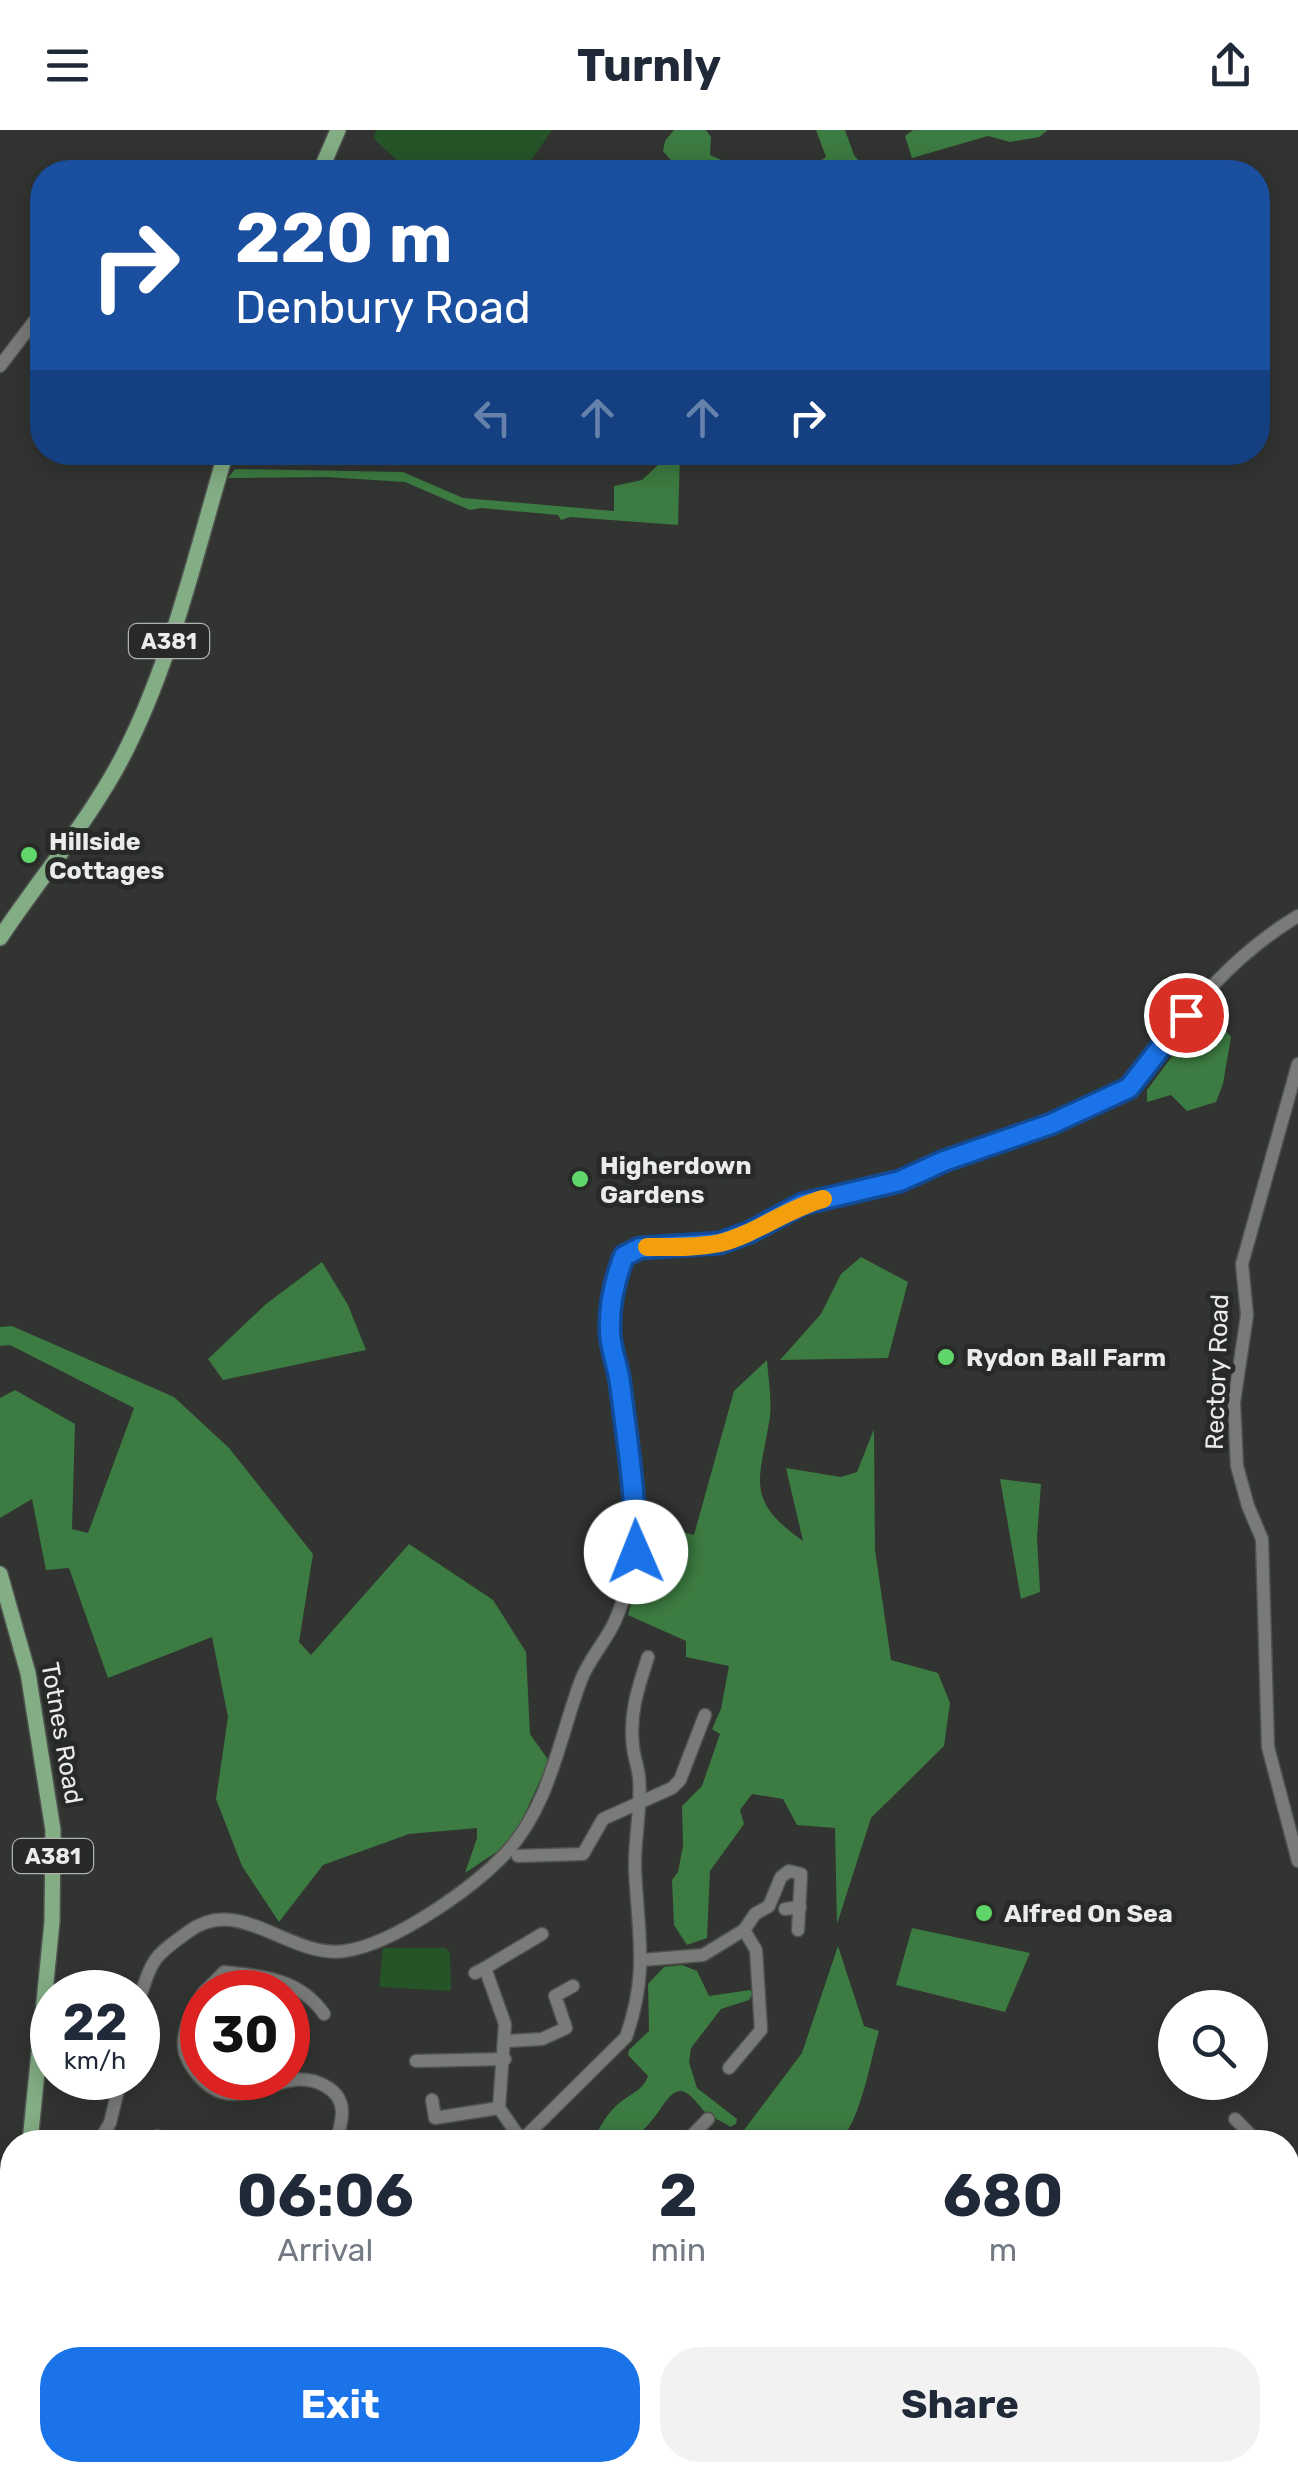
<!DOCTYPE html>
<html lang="en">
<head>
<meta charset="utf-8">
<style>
	:root { --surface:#fff; --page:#f2f2f3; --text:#1f2937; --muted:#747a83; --accent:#1a73e8 }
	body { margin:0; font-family:Rubik,sans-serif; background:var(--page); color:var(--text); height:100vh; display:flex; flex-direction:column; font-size:38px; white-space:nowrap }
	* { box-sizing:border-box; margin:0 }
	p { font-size:32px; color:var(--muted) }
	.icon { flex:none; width:55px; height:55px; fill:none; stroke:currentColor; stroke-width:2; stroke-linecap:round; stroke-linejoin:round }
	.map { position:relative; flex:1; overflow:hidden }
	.side { position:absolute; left:0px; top:2000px; width:1300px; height:352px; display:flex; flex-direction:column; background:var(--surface); border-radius:40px 40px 0 0; box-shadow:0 5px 25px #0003 }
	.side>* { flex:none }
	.guide { position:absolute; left:30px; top:30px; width:1240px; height:305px; border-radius:40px; box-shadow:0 5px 25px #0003; background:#1a4fa0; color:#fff; overflow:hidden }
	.fabs { position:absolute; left:1158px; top:1860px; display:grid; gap:20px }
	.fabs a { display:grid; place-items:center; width:110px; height:110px; border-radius:50%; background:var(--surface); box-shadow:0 5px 25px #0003; font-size:50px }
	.speed { position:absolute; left:30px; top:1840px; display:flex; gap:20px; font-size:50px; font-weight:700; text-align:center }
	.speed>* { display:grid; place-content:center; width:130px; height:130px; border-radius:50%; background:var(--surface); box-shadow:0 5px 25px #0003; line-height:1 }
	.speed small { font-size:25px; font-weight:400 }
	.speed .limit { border:15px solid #d22; background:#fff; color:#111 }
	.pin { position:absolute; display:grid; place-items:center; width:85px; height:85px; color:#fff; margin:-42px; border:5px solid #fff; border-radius:50%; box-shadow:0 2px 10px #0007 }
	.me { position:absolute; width:110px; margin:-55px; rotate:359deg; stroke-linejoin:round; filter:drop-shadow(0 0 8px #0008) }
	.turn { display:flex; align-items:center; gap:35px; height:210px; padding:0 40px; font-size:45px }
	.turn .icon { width:130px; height:130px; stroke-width:2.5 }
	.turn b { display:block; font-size:70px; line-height:85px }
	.lanes { display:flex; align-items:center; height:95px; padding:0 40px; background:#0003; justify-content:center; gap:50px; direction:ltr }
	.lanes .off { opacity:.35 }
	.eta { display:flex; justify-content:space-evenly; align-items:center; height:170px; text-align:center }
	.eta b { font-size:60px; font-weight:700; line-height:70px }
	.button { display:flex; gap:20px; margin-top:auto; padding:20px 40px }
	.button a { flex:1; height:115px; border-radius:40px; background:var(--accent); color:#fff; font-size:40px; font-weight:700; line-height:115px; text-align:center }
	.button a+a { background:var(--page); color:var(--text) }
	header { display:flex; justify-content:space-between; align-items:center; height:130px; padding:0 40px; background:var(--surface); font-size:45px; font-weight:700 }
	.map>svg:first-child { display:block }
	.green { fill:#255428 }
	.forest { fill:#3c7b41 }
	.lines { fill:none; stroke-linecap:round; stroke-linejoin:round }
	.minor-casing { stroke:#4f524f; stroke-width:15 }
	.major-casing { stroke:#4f524f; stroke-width:18 }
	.minor { stroke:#787b78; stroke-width:12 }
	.major { stroke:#83ad85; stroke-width:15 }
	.route-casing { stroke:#114b97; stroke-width:25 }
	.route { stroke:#1a73e8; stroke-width:18 }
	.slow { stroke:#f59e0b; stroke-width:18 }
	.poi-dot { fill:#60d56a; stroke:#272a27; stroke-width:4 }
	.labels { text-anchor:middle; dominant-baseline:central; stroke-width:10; stroke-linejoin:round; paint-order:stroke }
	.shield { fill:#272a27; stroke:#b0b2b0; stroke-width:2.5 }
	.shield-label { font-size:22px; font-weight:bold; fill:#eaecea }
	.poi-label { font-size:25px; font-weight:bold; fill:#eaecea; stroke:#272a27; text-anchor:start }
	.street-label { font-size:25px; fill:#eaecea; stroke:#272a27 }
</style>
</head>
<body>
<header><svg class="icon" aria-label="menu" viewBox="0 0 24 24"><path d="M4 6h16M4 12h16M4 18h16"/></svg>Turnly<svg class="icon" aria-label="share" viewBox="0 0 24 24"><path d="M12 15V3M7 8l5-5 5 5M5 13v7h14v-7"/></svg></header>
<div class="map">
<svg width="1298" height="2352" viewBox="0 0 1298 2352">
	<rect width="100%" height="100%" fill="#313431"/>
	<!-- green -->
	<g class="green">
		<path d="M 376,0 L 552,0 L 523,42 L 410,42 L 374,9 Z"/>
		<path d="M 383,1818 L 445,1818 L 450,1822 L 451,1861 L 379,1857 Z"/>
	</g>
	<!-- forest -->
	<g class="forest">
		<path d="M 674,0 L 706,0 L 711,7 L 710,25 L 726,32 L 729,42 L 681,42 L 663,21 L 665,11 Z"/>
		<path d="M 816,0 L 845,0 L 854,25 L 868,42 L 804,42 L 826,27 Z"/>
		<path d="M 913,0 L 1048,0 L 1039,7 L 1010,12 L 988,6 L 912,28 L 905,6 Z"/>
		<path d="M 671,323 L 680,323 L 678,395 L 570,387 L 561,390 L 558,385 L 481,378 L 470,380 L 405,352 L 327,347 L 228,348 L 235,339 L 403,342 L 463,368 L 614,381 L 614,356 L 642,350 Z"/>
		<path d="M 1207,879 L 1231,907 L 1223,954 L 1216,972 L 1187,981 L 1171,965 L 1147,972 L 1147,960 Z"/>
		<path d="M 861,1127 L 908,1152 L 888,1228 L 780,1230 L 821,1184 L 841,1144 Z"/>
		<path d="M 322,1132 L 348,1175 L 366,1220 L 223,1250 L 208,1229 L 266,1174 Z"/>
		<path d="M 12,1196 L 174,1267 L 229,1318 L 313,1424 L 299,1512 L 311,1525 L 409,1414 L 493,1470 L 526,1522 L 530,1604 L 549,1631 L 516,1703 L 498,1721 L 465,1743 L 477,1708 L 477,1698 L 409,1704 L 323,1735 L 279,1792 L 242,1736 L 216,1669 L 228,1587 L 212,1507 L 108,1548 L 69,1438 L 46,1440 L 32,1369 L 0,1388 L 0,1268 L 15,1260 L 75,1294 L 72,1399 L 88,1403 L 134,1278 L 10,1215 L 0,1216 L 0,1197 Z"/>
		<path d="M 767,1230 C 768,1248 772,1268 770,1286 C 761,1349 742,1368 803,1411 L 786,1338 L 841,1347 L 857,1342 L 874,1299 L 875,1420 L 891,1530 L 938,1543 L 950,1573 L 944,1616 L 871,1688 L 837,1794 L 835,1698 L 797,1695 L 783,1669 L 752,1664 L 740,1680 L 744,1694 L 710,1741 L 707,1808 L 687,1815 L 674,1795 L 672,1750 L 678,1742 L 683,1716 L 682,1676 L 702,1656 L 720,1604 L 712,1599 L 721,1579 L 729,1536 L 686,1527 L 686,1511 L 628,1485 L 643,1430 L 645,1392 L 694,1405 L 734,1261 Z"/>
		<path d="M 1000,1349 L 1041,1354 L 1037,1408 L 1040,1462 L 1021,1469 Z"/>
		<path d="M 912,1798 L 1030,1823 L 1005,1882 L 896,1855 Z"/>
		<path d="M 838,1816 L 864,1896 L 879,1901 C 870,1932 861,1990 839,2012 L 735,2012 L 802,1923 Z"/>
		<path d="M 682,1835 L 697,1841 L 709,1866 L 750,1860 L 753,1864 L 749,1870 L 721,1879 L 691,1918 L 689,1932 L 697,1958 L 737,1989 L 736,1994 L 730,1997 C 723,1991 709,1987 703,1980 C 684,1956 677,1953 659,1981 C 651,1993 641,2001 634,2012 L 592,2012 C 599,1999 605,1986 617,1975 C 628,1965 644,1960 648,1946 L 628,1925 L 629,1920 L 649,1901 L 648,1854 L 664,1837 Z"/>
		<path d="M 902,2340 L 987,2340 L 993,2352 L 899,2352 Z"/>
		<path d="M 1094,2340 L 1145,2340 L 1157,2346 L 1154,2352 L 1092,2352 Z"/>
	</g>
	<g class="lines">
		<!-- minor casing -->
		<g class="minor-casing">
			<g id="minor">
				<path d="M 0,236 L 42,181"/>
				<path d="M 1298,934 L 1242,1134 L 1247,1185 L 1234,1272 L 1237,1336 L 1248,1376 L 1262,1409 L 1268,1617 L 1298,1731"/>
				<path d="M 518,1726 L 583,1724 L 603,1689 L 672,1658 L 680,1650 L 705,1585"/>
				<path d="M 785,1779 L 800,1777"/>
				<path d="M 642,1830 L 703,1825 L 744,1800 L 755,1784 L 769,1776 L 781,1747 L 789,1741 L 801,1744 L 798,1800"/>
				<path d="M 485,1838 L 542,1804"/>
				<path d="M 475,1843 L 485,1838 L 505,1894 L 499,1978 L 522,2011"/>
				<path d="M 204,1862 L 224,1842 C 263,1846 300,1849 324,1884"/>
				<path d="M 202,1865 C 192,1879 180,1905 185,1923 C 190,1938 205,1957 221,1962 C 256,1973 289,1934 327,1957 C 349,1970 342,1992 336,2012"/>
				<path d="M 138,1873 C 153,1829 150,1829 188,1802 C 240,1763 289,1829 345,1821 C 394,1814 473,1758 506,1723 C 550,1675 559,1609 581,1550 C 589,1529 606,1511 615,1491 C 630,1456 637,1418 636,1380 C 635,1362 630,1345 627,1327 C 624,1302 624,1277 620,1252 C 618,1237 613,1222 611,1207 C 607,1182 615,1149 624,1126 L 641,1118 L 720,1113 L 802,1075 L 900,1051 L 1105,971 C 1143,951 1159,917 1186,886 C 1217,848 1256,811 1298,786"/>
				<path d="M 507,1911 L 542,1909 L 566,1898 L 555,1866 L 573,1856"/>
				<path d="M 416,1931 L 505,1929"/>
				<path d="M 729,1938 L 761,1900 L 756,1820 L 744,1800"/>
				<path d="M 432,1970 L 435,1988 L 499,1978"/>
				<path d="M 1235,1989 L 1258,2012"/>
				<path d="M 99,2012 L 110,1993 L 121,1948"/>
				<path d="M 154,2012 L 157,2006"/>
				<path d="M 260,2012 L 321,2012"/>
				<path d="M 520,2012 L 626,1907 C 649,1842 638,1804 635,1739 C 634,1709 642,1677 639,1647 C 638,1637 634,1627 633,1617 C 629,1584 638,1558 648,1527"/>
				<path d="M 686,2012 L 708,1989"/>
				<path d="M 1288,2039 L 1298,2043"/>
				<path d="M 1288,2218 L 1298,2218"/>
				<path d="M 140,2352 L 151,2340"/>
				<path d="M 341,2352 L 344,2340"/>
			</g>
		</g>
		<!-- major casing -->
		<g class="major-casing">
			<g id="major">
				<path d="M 320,42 L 338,0"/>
				<path d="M 0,808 C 43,743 97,682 130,612 C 174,521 197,419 226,322"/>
				<path d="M 0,1444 L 28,1543 L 53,1700 L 52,1792 L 30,2012"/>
				<path d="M 12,2265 L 9,2272 L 12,2283"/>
				<path d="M 32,2352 L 32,2340"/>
			</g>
		</g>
		<!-- minor -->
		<use href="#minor" class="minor"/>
		<!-- major -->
		<use href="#major" class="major"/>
	</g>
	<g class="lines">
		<!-- route casing -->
		<g class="route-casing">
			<path id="route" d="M 636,1422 C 636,1366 627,1309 620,1253 C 618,1236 610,1218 610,1201 C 609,1176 615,1149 624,1126 L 640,1118 L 720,1113 L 750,1102 L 802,1074 L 900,1051 L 944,1031 L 1051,994 L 1129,958 L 1186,885"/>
		</g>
		<!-- route -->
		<use href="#route" class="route"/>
		<!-- slow -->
		<path class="slow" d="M 647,1117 C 670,1117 696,1118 720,1113 C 754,1105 786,1079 823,1069"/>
	</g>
	<!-- markers -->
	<g class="poi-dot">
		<circle cx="29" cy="725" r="10"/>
		<circle cx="580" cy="1049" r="10"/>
		<circle cx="946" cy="1227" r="10"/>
		<circle cx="984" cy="1783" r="10"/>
	</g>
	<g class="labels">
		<!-- shield labels -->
		<g class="shield">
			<rect x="129" y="494" width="80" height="34" rx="8"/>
			<rect x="13" y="1709" width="80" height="34" rx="8"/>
		</g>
		<g class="shield-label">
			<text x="169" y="511">A381</text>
			<text x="53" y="1726">A381</text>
		</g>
		<!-- poi labels -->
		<g class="poi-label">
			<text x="49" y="711">Hillside<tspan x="49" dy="29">Cottages</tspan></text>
			<text x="600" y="1035">Higherdown<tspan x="600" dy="29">Gardens</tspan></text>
			<text x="966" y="1227">Rydon Ball Farm</text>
			<text x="1004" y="1783">Alfred On Sea</text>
		</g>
		<!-- street labels -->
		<g class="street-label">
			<text transform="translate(1217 1242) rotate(-88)">Rectory Road</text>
			<text transform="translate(62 1603) rotate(80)">Totnes Road</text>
		</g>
	</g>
</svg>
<div class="fabs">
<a><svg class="icon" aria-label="search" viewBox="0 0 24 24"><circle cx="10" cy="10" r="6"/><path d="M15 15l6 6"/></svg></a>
</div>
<div class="speed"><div>22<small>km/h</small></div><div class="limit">30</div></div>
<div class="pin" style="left:1186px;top:885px;background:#d93025"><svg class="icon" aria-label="arrive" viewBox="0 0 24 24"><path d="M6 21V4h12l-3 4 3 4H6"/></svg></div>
<svg class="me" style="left:636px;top:1422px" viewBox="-20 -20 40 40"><circle r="19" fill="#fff"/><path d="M0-13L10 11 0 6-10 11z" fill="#1a73e8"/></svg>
<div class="guide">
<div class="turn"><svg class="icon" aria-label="right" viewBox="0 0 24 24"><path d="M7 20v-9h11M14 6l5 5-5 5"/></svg><div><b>220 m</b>Denbury Road</div></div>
<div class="lanes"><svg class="icon off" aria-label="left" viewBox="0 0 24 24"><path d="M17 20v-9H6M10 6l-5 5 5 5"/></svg><svg class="icon off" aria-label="ahead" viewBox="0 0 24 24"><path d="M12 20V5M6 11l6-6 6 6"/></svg><svg class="icon off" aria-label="ahead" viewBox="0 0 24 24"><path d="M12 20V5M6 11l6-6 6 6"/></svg><svg class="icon" aria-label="right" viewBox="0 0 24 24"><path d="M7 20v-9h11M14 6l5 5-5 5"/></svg></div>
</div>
<section class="side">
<div class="eta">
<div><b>06:06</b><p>Arrival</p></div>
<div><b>2</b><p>min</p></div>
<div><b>680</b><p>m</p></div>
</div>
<div class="button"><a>Exit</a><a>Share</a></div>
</section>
</div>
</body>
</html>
